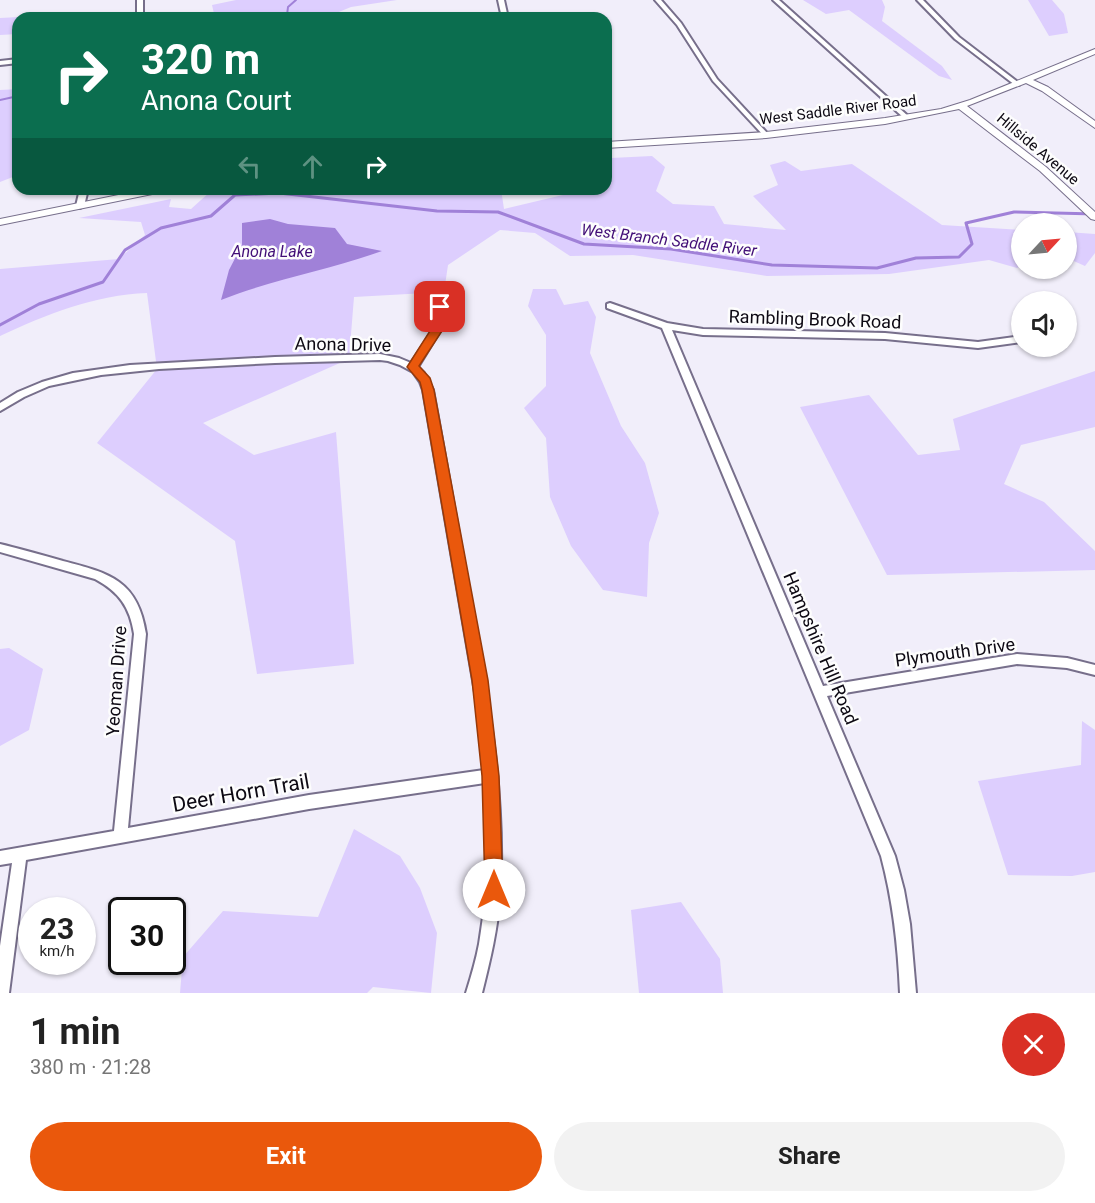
<!DOCTYPE html>
<html lang="en">
<head>
<meta charset="utf-8">
<style>
	:root { --surface:#fff; --page:#f2f2f2; --text:#222; --muted:#767676; --accent:#ea580c }
	body { margin:0; font-family:Roboto,sans-serif; background:var(--page); color:var(--text); height:100vh; display:flex; flex-direction:column; font-size:22px; white-space:nowrap }
	* { box-sizing:border-box; margin:0 }
	p { font-size:20px; color:var(--muted) }
	.icon { flex:none; width:33px; height:33px; fill:none; stroke:currentColor; stroke-width:2; stroke-linecap:round; stroke-linejoin:round }
	.map { position:relative; height:993px; overflow:hidden }
	.side { display:flex; flex-direction:column; background:var(--surface); flex:1 }
	.side>* { flex:none }
	.guide { position:absolute; left:12px; top:12px; width:600px; height:183px; border-radius:18px; box-shadow:0 2px 4px #0004; background:#0b6e4f; color:#fff; overflow:hidden }
	.needle { width:39px; rotate:64deg }
	.controls { position:absolute; left:1011px; top:213px; display:grid; gap:12px }
	.controls a { display:grid; place-items:center; width:66px; height:66px; border-radius:50%; background:var(--surface); box-shadow:0 2px 4px #0004; font-size:30px }
	.speed { position:absolute; left:18px; top:897px; display:flex; gap:12px; font-size:30px; font-weight:700; text-align:center }
	.speed>* { display:grid; place-content:center; width:78px; height:78px; border-radius:50%; background:var(--surface); box-shadow:0 2px 4px #0004; line-height:1 }
	.speed small { font-size:15px; font-weight:400 }
	.speed .limit { border:3px solid #111; border-radius:9px; background:#fff; color:#111 }
	.pin { position:absolute; display:grid; place-items:center; width:51px; height:51px; color:#fff; margin:-26px; border-radius:12px; box-shadow:0 3px 9px #0006 }
	.me { position:absolute; width:66px; margin:-33px; rotate:0deg; stroke-linejoin:round; filter:drop-shadow(0 0 4px #0008) }
	.turn { display:flex; align-items:center; gap:21px; height:126px; padding:0 30px; font-size:27px }
	.turn .icon { width:78px; height:78px; stroke-width:2.5 }
	.turn b { display:block; font-size:42px; line-height:51px }
	.lanes { display:flex; align-items:center; height:57px; padding:0 30px; background:#0003; justify-content:center; gap:30px; direction:ltr }
	.lanes .off { opacity:.35 }
	.round { display:grid; place-items:center; flex:none; width:63px; height:63px; border-radius:32px; background:var(--page) }
	.head { display:flex; align-items:center; justify-content:space-between; height:102px; padding:0 30px }
	h1 { font-size:36px; font-weight:700; line-height:45px }
	.primary-button { display:flex; gap:12px; margin-top:auto; padding:12px 30px }
	.primary-button a { flex:1; height:69px; border-radius:36px; background:var(--accent); color:#fff; font-size:24px; font-weight:700; line-height:69px; text-align:center }
	.primary-button a+a { background:var(--page); color:var(--text) }
	.map>svg:first-child { display:block }
	.green { fill:#ddcefe }
	.water { fill:#a081d8 }
	.lines { fill:none; stroke-linecap:round; stroke-linejoin:round }
	.stream-far1 { stroke:#a081d8; stroke-width:2 }
	.stream { stroke:#a081d8; stroke-width:3 }
	.minor-casing { stroke:#776f8b; stroke-width:4 }
	.tertiary-casing { stroke:#776f8b; stroke-width:2 }
	.minor { fill:#fff; fill-rule:evenodd }
	.tertiary { fill:#fff; fill-rule:evenodd }
	.route { fill:#ea580c; stroke:#983908; stroke-width:1.5 }
	.labels { text-anchor:middle; dominant-baseline:central; stroke-width:5; stroke-linejoin:round; paint-order:stroke }
	.far-street-label { font-size:15px; fill:#0d0913; stroke:#fdfdfd }
	.far-water-label { font-size:16px; font-style:italic; fill:#420f77; stroke:#fdfdfd }
	.street-label { font-size:18px; fill:#0d0913; stroke:#fdfdfd }
	.near-street-label { font-size:21px; fill:#0d0913; stroke:#fdfdfd }
</style>
</head>
<body>
<div class="map">
<svg width="1095" height="993" viewBox="0 0 1095 993">
	<rect width="100%" height="100%" fill="#f1eefa"/>
	<!-- green -->
	<g class="green">
		<path d="M 236,0 L 397,0 L 351,7 L 324,18 L 215,18 L 212,5 Z"/>
		<path d="M 803,0 L 882,0 L 885,7 L 882,21 L 942,66 L 952,80 L 939,76 L 849,10 L 826,14 Z"/>
		<path d="M 1028,0 L 1052,0 L 1064,14 L 1068,33 L 1049,36 Z"/>
		<path d="M 38,16 L 69,16 L 70,18 L 18,18 L 18,34 L 0,35 L 0,18 Z"/>
		<path d="M 18,89 L 18,175 L 0,182 L 0,90 Z"/>
		<path d="M 652,156 L 665,167 L 656,191 L 673,204 L 714,206 L 724,224 L 786,230 L 753,196 L 778,185 L 770,165 L 785,161 L 801,171 L 852,164 L 942,225 L 1021,230 L 1021,266 L 1017,268 L 989,260 L 889,274 L 767,276 L 633,255 L 570,256 L 535,233 L 500,230 L 448,265 L 444,292 L 354,297 L 349,359 L 203,423 L 254,455 L 336,432 L 354,664 L 257,674 L 235,541 L 97,443 L 157,369 L 147,293 C 95,295 47,314 0,336 L 0,269 L 119,259 L 145,235 L 141,222 L 79,218 L 171,199 L 169,207 L 191,209 L 211,191 L 218,189 L 313,189 L 315,193 L 501,189 L 504,209 L 588,189 L 606,189 L 606,165 L 611,158 Z"/>
		<path d="M 1067,232 L 1095,234 L 1095,253 L 1085,266 L 1067,258 Z"/>
		<path d="M 533,289 L 556,289 L 564,305 L 588,301 L 596,317 L 590,353 L 621,426 L 645,463 L 659,513 L 649,543 L 647,597 L 603,590 L 571,546 L 550,497 L 546,438 L 524,408 L 546,386 L 546,335 L 528,306 Z"/>
		<path d="M 1095,371 L 1095,427 L 1021,445 L 1004,484 L 1044,502 L 1095,551 L 1095,570 L 887,575 L 800,407 L 869,395 L 918,455 L 960,450 L 953,419 Z"/>
		<path d="M 9,648 L 43,669 L 29,730 L 0,746 L 0,649 Z"/>
		<path d="M 1082,721 L 1095,730 L 1095,872 L 1072,876 L 1008,875 L 978,781 L 1081,765 Z"/>
		<path d="M 354,829 L 400,856 L 420,888 L 437,933 L 431,993 L 373,987 L 367,993 L 180,993 L 183,957 L 223,911 L 318,917 Z"/>
		<path d="M 681,902 L 720,959 L 723,993 L 639,993 L 631,910 Z"/>
	</g>
	<!-- water -->
	<path class="water" d="M 270,219 L 288,224 L 335,228 L 347,244 L 382,251 C 329,270 274,279 221,300 L 229,270 L 242,245 L 242,223 Z"/>
	<g class="lines">
		<!-- stream-far1 -->
		<g class="stream-far1">
			<path d="M 281,18 L 287,15 L 288,7 L 296,0"/>
			<path d="M 0,100 L 18,96"/>
		</g>
		<!-- stream -->
		<path class="stream" d="M 0,325 L 39,304 L 103,282 L 125,250 L 161,228 L 211,216 L 235,195 L 279,193 L 437,211 L 498,212 L 584,244 L 671,249 L 772,265 L 877,268 L 916,258 L 959,257 L 972,244 L 966,223 L 1014,212 L 1095,214"/>
		<!-- minor casing -->
		<g class="minor-casing">
			<g id="minor">
				<rect x="137" y="0" width="6" height="18"/>
				<path d="M 498,0 L 504,0 L 508,18 L 502,18 Z"/>
				<path d="M 655,0 L 661,0 L 681,23 L 717,79 L 768,134 L 768,136 L 764,136 L 713,81 L 677,25 Z"/>
				<path d="M 773,0 L 779,0 L 908,116 L 908,118 L 904,118 Z"/>
				<path d="M 917,0 L 923,0 L 959,37 L 1019,83 L 1019,85 L 1015,85 L 955,39 Z"/>
				<path d="M 18,59 L 18,63 L 0,65 L 0,61 Z"/>
				<path d="M 80,189 L 88,189 L 84,206 L 80,208 L 76,206 Z"/>
				<path d="M 610,303 L 667,323 L 703,329 L 885,333 L 978,342 L 1022,336 L 1022,342 L 978,348 L 885,339 L 703,335 L 672,330 L 823,686 L 1017,654 L 1067,658 L 1095,665 L 1095,675 L 1067,668 L 1017,664 L 827,696 L 895,856 L 904,890 L 910,924 L 916,993 L 900,993 C 898,946 893,901 881,856 L 662,328 L 607,308 L 607,304 Z"/>
				<path d="M 440,304 L 444,307 L 440,331 L 418,367 L 424,373 L 433,390 C 446,460 458,530 471,601 C 488,698 506,795 500,895 C 498,928 490,961 482,993 L 466,993 C 471,977 476,960 479,944 C 488,891 490,836 485,783 L 309,809 L 26,860 L 9,993 L 0,993 L 0,946 L 12,863 L 0,865 L 0,851 L 114,831 L 134,634 C 130,607 119,592 95,579 L 0,552 L 0,544 C 21,549 42,555 63,561 C 109,573 138,580 146,634 L 128,828 L 309,795 L 484,770 L 476,698 L 423,390 L 420,382 L 413,372 L 400,365 L 388,361 L 380,360 L 275,363 L 159,369 L 101,375 L 49,386 L 24,397 L 0,411 L 0,403 L 18,392 L 42,382 L 73,373 L 130,365 L 275,357 L 380,354 L 399,358 L 411,363 L 432,331 L 436,307 Z"/>
			</g>
		</g>
		<!-- tertiary casing -->
		<g class="tertiary-casing">
			<g id="tertiary">
				<path d="M 1095,49 L 1095,54 L 1033,80 L 1048,87 L 1095,121 L 1095,128 L 1042,91 L 1026,83 L 967,106 L 1046,167 L 1095,212 L 1095,220 L 1091,219 L 1040,171 L 959,109 L 885,124 L 766,138 L 606,148 L 606,142 L 766,132 L 885,118 L 941,109 L 970,100 Z"/>
				<path d="M 148,189 L 167,189 L 162,192 L 0,225 L 0,219 Z"/>
			</g>
		</g>
		<!-- minor -->
		<use href="#minor" class="minor"/>
		<!-- tertiary -->
		<use href="#tertiary" class="tertiary"/>
	</g>
	<!-- route -->
	<path class="route" d="M 440,303 L 446,307 L 442,331 L 419,366 L 430,378 L 434,390 L 488,680 L 499,776 L 503,890 L 500,897 L 494,900 L 487,897 L 485,890 L 482,776 L 472,680 L 422,390 L 420,382 L 407,367 L 430,331 L 435,307 Z"/>
	<g class="labels">
		<!-- far-street labels -->
		<g class="far-street-label">
			<text transform="translate(838 110) rotate(-7)">West Saddle River Road</text>
			<text transform="translate(1038 149) rotate(40)">Hillside Avenue</text>
		</g>
		<!-- far-water labels -->
		<g class="far-water-label">
			<text transform="translate(669 240) rotate(7)">West Branch Saddle River</text>
			<text x="272" y="251">Anona Lake</text>
		</g>
		<!-- street labels -->
		<g class="street-label">
			<text transform="translate(815 319) rotate(2)">Rambling Brook Road</text>
			<text transform="translate(343 344) rotate(1)">Anona Drive</text>
			<text transform="translate(821 648) rotate(67)">Hampshire Hill Road</text>
			<text transform="translate(955 652) rotate(-8)">Plymouth Drive</text>
			<text transform="translate(116 681) rotate(-86)">Yeoman Drive</text>
		</g>
		<!-- near-street labels -->
		<g class="near-street-label">
			<text transform="translate(241 793) rotate(-10)">Deer Horn Trail</text>
		</g>
	</g>
</svg>
<div class="controls">
<a><svg class="needle" viewBox="-14 -14 28 28"><path d="M0-13l5 13h-10z" fill="#e53935"/><path d="M0 13l5-13h-10z" fill="#767676"/></svg></a>
<a><svg class="icon" aria-label="sound" viewBox="0 0 24 24"><path d="M4 9h4l5-4v14l-5-4H4zM17 9q2 3 0 6"/></svg></a>
</div>
<div class="speed"><div>23<small>km/h</small></div><div class="limit">30</div></div>
<div class="pin" style="left:440px;top:307px;background:#d93025"><svg class="icon" aria-label="arrive" viewBox="0 0 24 24"><path d="M6 21V4h12l-3 4 3 4H6"/></svg></div>
<svg class="me" style="left:494px;top:890px" viewBox="-20 -20 40 40"><circle r="19" fill="#fff"/><path d="M0-13L10 11 0 6-10 11z" fill="#ea580c"/></svg>
<div class="guide">
<div class="turn"><svg class="icon" aria-label="right" viewBox="0 0 24 24"><path d="M7 20v-9h11M14 6l5 5-5 5"/></svg><div><b>320 m</b>Anona Court</div></div>
<div class="lanes"><svg class="icon off" aria-label="left" viewBox="0 0 24 24"><path d="M17 20v-9H6M10 6l-5 5 5 5"/></svg><svg class="icon off" aria-label="ahead" viewBox="0 0 24 24"><path d="M12 20V5M6 11l6-6 6 6"/></svg><svg class="icon" aria-label="right" viewBox="0 0 24 24"><path d="M7 20v-9h11M14 6l5 5-5 5"/></svg></div>
</div>
</div>
<section class="side">
<div class="head"><div><h1>1 min</h1><p>380 m · 21:28</p></div><a class="round" style="background:#d93025;color:#fff"><svg class="icon" aria-label="close" viewBox="0 0 24 24"><path d="M6 6l12 12M18 6L6 18"/></svg></a></div>
<div class="primary-button"><a>Exit</a><a>Share</a></div>
</section>
</body>
</html>
